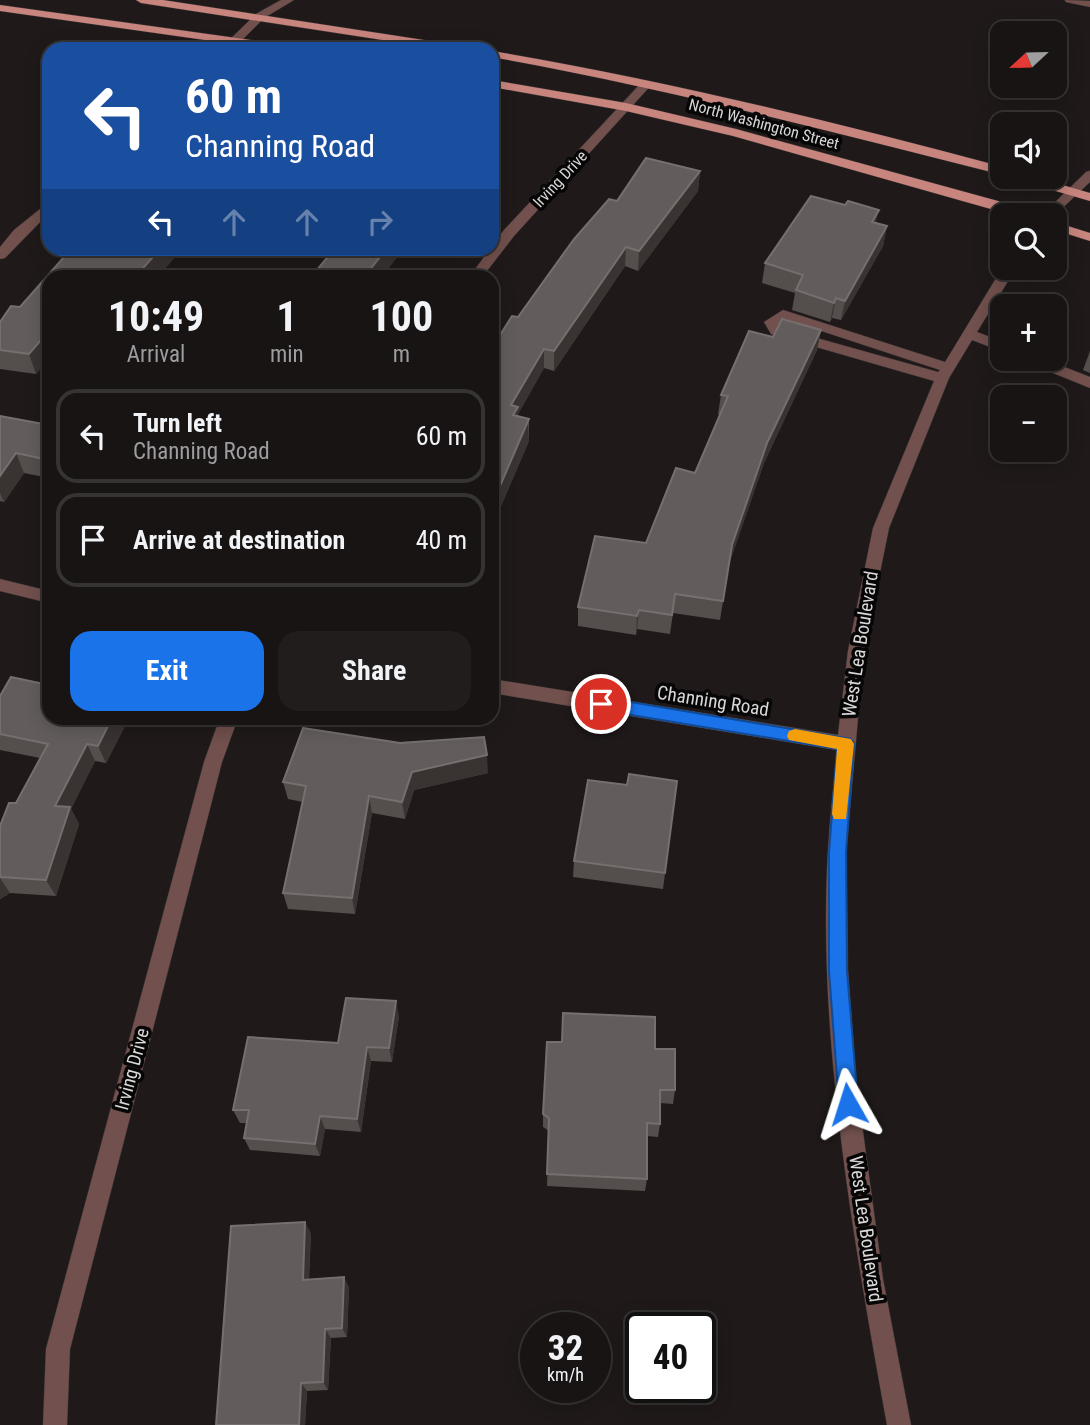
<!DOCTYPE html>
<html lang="en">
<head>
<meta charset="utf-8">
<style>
	:root { --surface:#171413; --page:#201d1c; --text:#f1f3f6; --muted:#9e9ea0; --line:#363333; --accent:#1a73e8 }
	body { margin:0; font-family:"Roboto Condensed",sans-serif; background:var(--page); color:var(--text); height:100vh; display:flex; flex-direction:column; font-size:26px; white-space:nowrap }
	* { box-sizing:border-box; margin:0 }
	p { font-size:23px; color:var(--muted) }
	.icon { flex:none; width:38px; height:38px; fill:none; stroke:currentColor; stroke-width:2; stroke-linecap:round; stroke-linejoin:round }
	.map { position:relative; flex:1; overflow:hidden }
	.drawer { position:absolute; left:42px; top:270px; width:457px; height:455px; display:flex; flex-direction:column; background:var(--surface); border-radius:21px; box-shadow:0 4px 18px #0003,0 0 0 2px var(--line) }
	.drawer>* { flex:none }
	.banner { position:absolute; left:42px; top:42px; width:457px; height:214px; border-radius:21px; box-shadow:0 4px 18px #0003,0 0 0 2px var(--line); background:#1a4fa0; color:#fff; overflow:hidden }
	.needle { width:46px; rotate:248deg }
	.controls { position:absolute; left:990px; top:21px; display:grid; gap:14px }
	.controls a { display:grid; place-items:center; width:77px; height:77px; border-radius:14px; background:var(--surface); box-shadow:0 4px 18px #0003,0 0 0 2px var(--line); font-size:35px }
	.speed { position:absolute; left:520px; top:1312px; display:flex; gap:14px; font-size:35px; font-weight:700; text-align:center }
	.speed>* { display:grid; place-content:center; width:91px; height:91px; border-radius:50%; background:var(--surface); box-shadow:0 4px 18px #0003,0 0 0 2px var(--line); line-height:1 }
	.speed small { font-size:18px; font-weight:400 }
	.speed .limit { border:4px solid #111; border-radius:10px; background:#fff; color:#111 }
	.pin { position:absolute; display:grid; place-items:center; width:60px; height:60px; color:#fff; margin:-30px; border:4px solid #fff; border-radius:50%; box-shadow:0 2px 7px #0007 }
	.me { position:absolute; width:77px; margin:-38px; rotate:354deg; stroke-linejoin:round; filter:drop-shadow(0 0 5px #0008) }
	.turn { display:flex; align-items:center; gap:24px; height:147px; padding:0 28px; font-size:32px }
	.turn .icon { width:91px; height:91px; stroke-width:2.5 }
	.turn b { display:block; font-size:49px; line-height:60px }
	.lanes { display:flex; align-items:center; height:66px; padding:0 28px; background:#0003; justify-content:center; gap:35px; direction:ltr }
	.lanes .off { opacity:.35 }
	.eta { display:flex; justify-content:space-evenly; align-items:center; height:119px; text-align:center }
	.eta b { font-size:42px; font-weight:700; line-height:49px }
	.action { display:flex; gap:14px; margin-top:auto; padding:14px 28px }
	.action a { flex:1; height:80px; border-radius:21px; background:var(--accent); color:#fff; font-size:28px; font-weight:700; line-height:80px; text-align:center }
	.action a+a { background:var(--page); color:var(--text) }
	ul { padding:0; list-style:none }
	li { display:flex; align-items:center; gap:21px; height:94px; margin:0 14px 10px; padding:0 14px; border:4px solid var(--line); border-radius:21px }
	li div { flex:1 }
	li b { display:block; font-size:26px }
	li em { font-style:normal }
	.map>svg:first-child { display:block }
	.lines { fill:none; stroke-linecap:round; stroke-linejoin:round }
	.minor-casing { stroke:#393434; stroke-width:1 }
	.major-casing { stroke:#393434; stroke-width:1 }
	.minor { fill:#71504d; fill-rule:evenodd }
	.major { fill:#c8857e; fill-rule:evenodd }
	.wall { fill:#544e4d }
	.shaded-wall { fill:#393332 }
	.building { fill:#625d5c; stroke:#75706f; stroke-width:2 }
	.route { fill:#1a73e8; stroke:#114b97; stroke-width:2 }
	.slow { fill:#f59e0b }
	.labels { text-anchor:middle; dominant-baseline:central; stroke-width:7; stroke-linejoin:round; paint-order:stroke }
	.far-street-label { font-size:16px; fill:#dad7d7; stroke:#070606 }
	.street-label { font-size:19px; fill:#dad7d7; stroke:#070606 }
</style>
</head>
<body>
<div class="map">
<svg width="1090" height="1425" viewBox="0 0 1090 1425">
	<rect width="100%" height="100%" fill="#1f1a19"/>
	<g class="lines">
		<!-- minor casing -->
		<g class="minor-casing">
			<g id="minor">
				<path d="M 281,0 L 294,0 L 264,18 L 233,49 L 220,49 L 256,14 Z"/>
				<path d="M 1065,0 L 1090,1 L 1090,7 L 1066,2 Z"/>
				<path d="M 643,81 L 653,83 L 514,236 L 483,276 L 470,276 L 504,230 Z"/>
				<path d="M 1090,171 L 1090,182 L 1055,215 L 1042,215 L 1086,172 Z"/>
				<path d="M 49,202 L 49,213 L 5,258 L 0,259 L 0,247 L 14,230 Z"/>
				<path d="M 1003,267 L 1016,268 L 977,332 L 1003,342 L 1003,352 L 972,340 L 949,378 L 889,528 L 864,651 L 846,852 L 848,971 L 856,1080 L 883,1279 L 911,1425 L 887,1425 C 854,1242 817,1037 828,850 C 830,817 834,783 837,750 L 492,693 L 492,679 L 838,735 L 848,651 L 873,528 L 934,381 L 771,334 L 764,322 L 783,310 L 945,362 ZM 785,319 L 940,370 L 938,372 L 781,328 L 779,323 Z"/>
				<path d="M 1024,359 L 1044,359 L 1090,377 L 1090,388 L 1026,362 Z"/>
				<path d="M 0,579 L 49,591 L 49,603 L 0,591 Z"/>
				<path d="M 220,718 L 238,718 L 222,762 L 70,1349 L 67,1425 L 43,1425 L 46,1349 L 204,762 Z"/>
			</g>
		</g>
		<!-- major casing -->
		<g class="major-casing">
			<g id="major">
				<path d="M 136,0 L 163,0 L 463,46 L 469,49 L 441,49 L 141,3 Z"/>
				<path d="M 0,5 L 294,46 L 300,49 L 269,49 L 0,11 Z"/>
				<path d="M 492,51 C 664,80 834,122 1003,167 L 1003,175 C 833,132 665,88 492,57 Z"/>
				<path d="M 492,80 L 626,103 L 736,129 L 998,201 L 1030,215 L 1012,215 L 733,136 L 626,111 L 492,87 Z"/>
				<path d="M 1016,177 L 1035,177 L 1090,193 L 1090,201 L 1018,180 Z"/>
				<path d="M 1055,222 L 1090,233 L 1090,241 L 1055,230 Z"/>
			</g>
		</g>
		<!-- minor -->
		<use href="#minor" class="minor"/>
		<!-- major -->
		<use href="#major" class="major"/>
	</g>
	<!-- wall -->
	<g class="wall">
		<path d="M 700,171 L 698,191 L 638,271 L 625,266 L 554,371 L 544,368 L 518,414 L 518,416 L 529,419 L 529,441 L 498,513 L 492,511 L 492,348 L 518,317 Z"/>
		<path d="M 876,223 L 887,226 L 883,246 L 841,320 L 832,318 L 830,322 L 792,310 L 795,293 L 762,283 L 765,263 Z"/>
		<path d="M 72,248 L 182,248 L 159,276 L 49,276 L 49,359 L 36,374 L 0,369 L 0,322 L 20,307 Z"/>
		<path d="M 821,330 L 817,350 L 764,463 L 729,564 L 720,620 L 673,613 L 670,634 L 637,629 L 636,635 L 578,626 L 578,607 L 646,543 L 695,473 L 720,415 L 718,414 L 721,395 L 773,337 Z"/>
		<path d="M 1090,351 L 1090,373 L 1083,370 Z"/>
		<path d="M 0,416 L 49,425 L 49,478 L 24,473 L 4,502 L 0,501 Z"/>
		<path d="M 0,696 L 129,718 L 106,763 L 95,761 L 71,809 L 79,824 L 56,896 L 10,893 L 0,899 L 0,826 L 16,803 L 40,758 L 0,750 Z"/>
		<path d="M 488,773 L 414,790 L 405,819 L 372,813 L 355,914 L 288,909 L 283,893 L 303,802 L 288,799 L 283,782 Z"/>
		<path d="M 677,781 L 663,889 L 573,877 L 574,861 L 627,785 Z"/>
		<path d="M 399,1016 L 392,1062 L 371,1061 L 361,1132 L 325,1129 L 320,1156 L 250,1150 L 244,1138 L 247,1123 L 240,1123 L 233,1110 L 338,1043 Z"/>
		<path d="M 655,1049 L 675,1090 L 673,1104 L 660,1103 L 660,1124 L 658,1137 L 647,1136 L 647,1179 L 645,1191 L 547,1186 L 549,1131 L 543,1127 L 543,1114 Z"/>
		<path d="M 311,1233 L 309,1279 L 349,1287 L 347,1337 L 331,1338 L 328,1390 L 307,1391 L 305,1425 L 216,1425 Z"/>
	</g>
	<!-- shaded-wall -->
	<g class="shaded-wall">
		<path d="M 700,171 L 698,191 L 638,271 L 639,251 Z"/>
		<path d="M 879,210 L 874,230 L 872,222 Z"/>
		<path d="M 887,226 L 883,246 L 841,320 L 845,301 Z"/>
		<path d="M 626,247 L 625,266 L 554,371 L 554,351 Z"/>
		<path d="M 161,248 L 182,248 L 159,276 L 136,276 Z"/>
		<path d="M 387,248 L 404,248 L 383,276 L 365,276 Z"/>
		<path d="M 102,270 L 104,276 L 97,276 Z"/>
		<path d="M 836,298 L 832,318 L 830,322 L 834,303 Z"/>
		<path d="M 821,330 L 817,350 L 764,463 L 729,564 L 732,545 L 767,443 Z"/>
		<path d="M 49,331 L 49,359 L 36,374 L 29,354 Z"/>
		<path d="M 544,349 L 544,368 L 518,414 L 518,426 L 513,435 L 511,405 Z"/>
		<path d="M 528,421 L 529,441 L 498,513 L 497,493 Z"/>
		<path d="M 16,453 L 24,473 L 4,502 L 0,493 L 0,476 Z"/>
		<path d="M 639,610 L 637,629 L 636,635 L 637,616 Z"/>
		<path d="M 112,718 L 129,718 L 106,763 L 98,746 Z"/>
		<path d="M 87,744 L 95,761 L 71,809 L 79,824 L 56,896 L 46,880 L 55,806 Z"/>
		<path d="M 487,755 L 488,773 L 414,790 L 405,819 L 402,802 L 412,772 Z"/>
		<path d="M 369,796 L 372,813 L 355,914 L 352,898 Z"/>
		<path d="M 0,878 L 10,893 L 0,899 Z"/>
		<path d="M 396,1001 L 399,1016 L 392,1062 L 389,1048 Z"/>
		<path d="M 367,1047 L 371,1061 L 361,1132 L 357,1119 Z"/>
		<path d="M 320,1116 L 325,1129 L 320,1156 L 315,1144 Z"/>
		<path d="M 305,1222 L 311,1233 L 308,1290 L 303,1280 Z"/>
		<path d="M 344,1277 L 349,1287 L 347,1337 L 342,1328 Z"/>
		<path d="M 325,1329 L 331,1338 L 328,1390 L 323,1382 Z"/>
		<path d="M 301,1383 L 307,1391 L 305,1425 L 299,1425 Z"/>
	</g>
	<!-- building -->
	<g class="building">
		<path d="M 646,158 L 700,171 L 639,251 L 626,247 L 554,351 L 544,349 L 511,405 L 518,407 L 513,415 L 529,419 L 528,421 L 497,493 L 492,492 L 492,348 L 512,316 L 518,317 L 574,239 L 609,199 L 617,201 Z"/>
		<path d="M 811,196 L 845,205 L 848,201 L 879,210 L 872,222 L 887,226 L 845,301 L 836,298 L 834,303 L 796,290 L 803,275 L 765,263 Z"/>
		<path d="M 72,248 L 161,248 L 136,276 L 128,276 L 102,270 L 97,276 L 49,276 L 49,331 L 29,354 L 0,350 L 0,322 L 11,306 L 20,307 Z"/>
		<path d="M 335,248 L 387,248 L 365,276 L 312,276 Z"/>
		<path d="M 782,319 L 821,330 L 767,443 L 732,545 L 723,601 L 675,594 L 672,615 L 639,610 L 637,616 L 578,607 L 595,536 L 646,543 L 676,468 L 695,473 L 728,396 L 721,395 L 749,331 L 773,337 Z"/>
		<path d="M 0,416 L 49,425 L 49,460 L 16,453 L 0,476 Z"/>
		<path d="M 11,677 L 49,685 L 49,718 L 112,718 L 98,746 L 87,744 L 55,806 L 70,807 L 46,880 L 0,877 L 0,826 L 9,803 L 16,803 L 48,744 L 0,734 L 0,696 Z"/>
		<path d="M 303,728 L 400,743 L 484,737 L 487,755 L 412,772 L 402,802 L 369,796 L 352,898 L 283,893 L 306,786 L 283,782 Z"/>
		<path d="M 629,774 L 677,781 L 665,873 L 574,861 L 588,780 L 627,785 Z"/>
		<path d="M 346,998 L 396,1001 L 389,1048 L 367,1047 L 357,1119 L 320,1116 L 315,1144 L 244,1138 L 249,1110 L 233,1110 L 248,1037 L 338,1043 Z"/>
		<path d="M 563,1013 L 655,1017 L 655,1049 L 675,1049 L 675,1090 L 660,1090 L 660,1124 L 647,1123 L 647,1179 L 547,1174 L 549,1118 L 543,1114 L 547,1042 L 562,1042 Z"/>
		<path d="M 305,1222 L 303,1280 L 344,1277 L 342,1328 L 325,1329 L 323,1382 L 301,1383 L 299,1425 L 216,1425 L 231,1226 Z"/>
	</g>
	<!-- route -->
	<path class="route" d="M 601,697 L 851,739 L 854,744 L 846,852 L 847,971 L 858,1104 L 855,1111 L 848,1113 L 842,1111 L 839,1104 L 829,971 L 829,852 L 837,749 L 601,710 L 593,704 Z"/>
	<!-- slow -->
	<path class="slow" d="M 795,729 L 851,739 L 854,744 L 846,819 L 834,819 L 832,814 L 837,749 L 789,740 L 787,736 L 789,731 Z"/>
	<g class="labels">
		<!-- far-street labels -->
		<g class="far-street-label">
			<text transform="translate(764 124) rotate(15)">North Washington Street</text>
			<text transform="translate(560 179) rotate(-47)">Irving Drive</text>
		</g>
		<!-- street labels -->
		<g class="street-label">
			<text transform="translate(860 644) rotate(-81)">West Lea Boulevard</text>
			<text transform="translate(713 701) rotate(9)">Channing Road</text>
			<text transform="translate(132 1069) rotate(-75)">Irving Drive</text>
			<text transform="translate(866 1229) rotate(82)">West Lea Boulevard</text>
		</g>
	</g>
</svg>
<div class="controls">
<a><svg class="needle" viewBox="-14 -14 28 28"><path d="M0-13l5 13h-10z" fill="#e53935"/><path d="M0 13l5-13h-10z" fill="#9e9ea0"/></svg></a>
<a><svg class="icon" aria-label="sound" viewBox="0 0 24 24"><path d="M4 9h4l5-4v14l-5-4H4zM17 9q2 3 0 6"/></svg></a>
<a><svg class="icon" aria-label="search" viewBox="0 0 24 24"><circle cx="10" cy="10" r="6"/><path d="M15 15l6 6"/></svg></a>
<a>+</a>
<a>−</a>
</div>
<div class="speed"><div>32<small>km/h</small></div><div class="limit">40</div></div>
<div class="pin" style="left:601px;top:704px;background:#d93025"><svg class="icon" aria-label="arrive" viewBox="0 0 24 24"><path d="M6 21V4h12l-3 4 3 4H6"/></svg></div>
<svg class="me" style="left:848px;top:1104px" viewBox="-20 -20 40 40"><path d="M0-17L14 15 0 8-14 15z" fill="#1a73e8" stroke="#fff" stroke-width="4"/></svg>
<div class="banner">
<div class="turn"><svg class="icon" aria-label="left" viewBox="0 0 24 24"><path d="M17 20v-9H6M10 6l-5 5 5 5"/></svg><div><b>60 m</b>Channing Road</div></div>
<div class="lanes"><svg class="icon" aria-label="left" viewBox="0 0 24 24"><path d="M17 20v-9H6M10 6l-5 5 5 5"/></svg><svg class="icon off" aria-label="ahead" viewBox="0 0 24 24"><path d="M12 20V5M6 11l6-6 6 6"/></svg><svg class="icon off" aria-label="ahead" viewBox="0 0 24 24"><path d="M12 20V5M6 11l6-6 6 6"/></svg><svg class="icon off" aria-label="right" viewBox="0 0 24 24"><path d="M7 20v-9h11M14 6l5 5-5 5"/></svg></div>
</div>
<section class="drawer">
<div class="eta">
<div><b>10:49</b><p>Arrival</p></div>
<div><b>1</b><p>min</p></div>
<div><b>100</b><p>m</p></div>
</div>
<ul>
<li><svg class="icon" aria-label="left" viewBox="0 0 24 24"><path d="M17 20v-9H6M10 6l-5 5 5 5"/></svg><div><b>Turn left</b><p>Channing Road</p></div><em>60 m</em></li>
<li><svg class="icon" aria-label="arrive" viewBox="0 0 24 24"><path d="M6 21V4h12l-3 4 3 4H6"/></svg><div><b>Arrive at destination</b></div><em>40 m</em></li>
</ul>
<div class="action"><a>Exit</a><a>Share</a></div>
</section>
</div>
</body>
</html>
